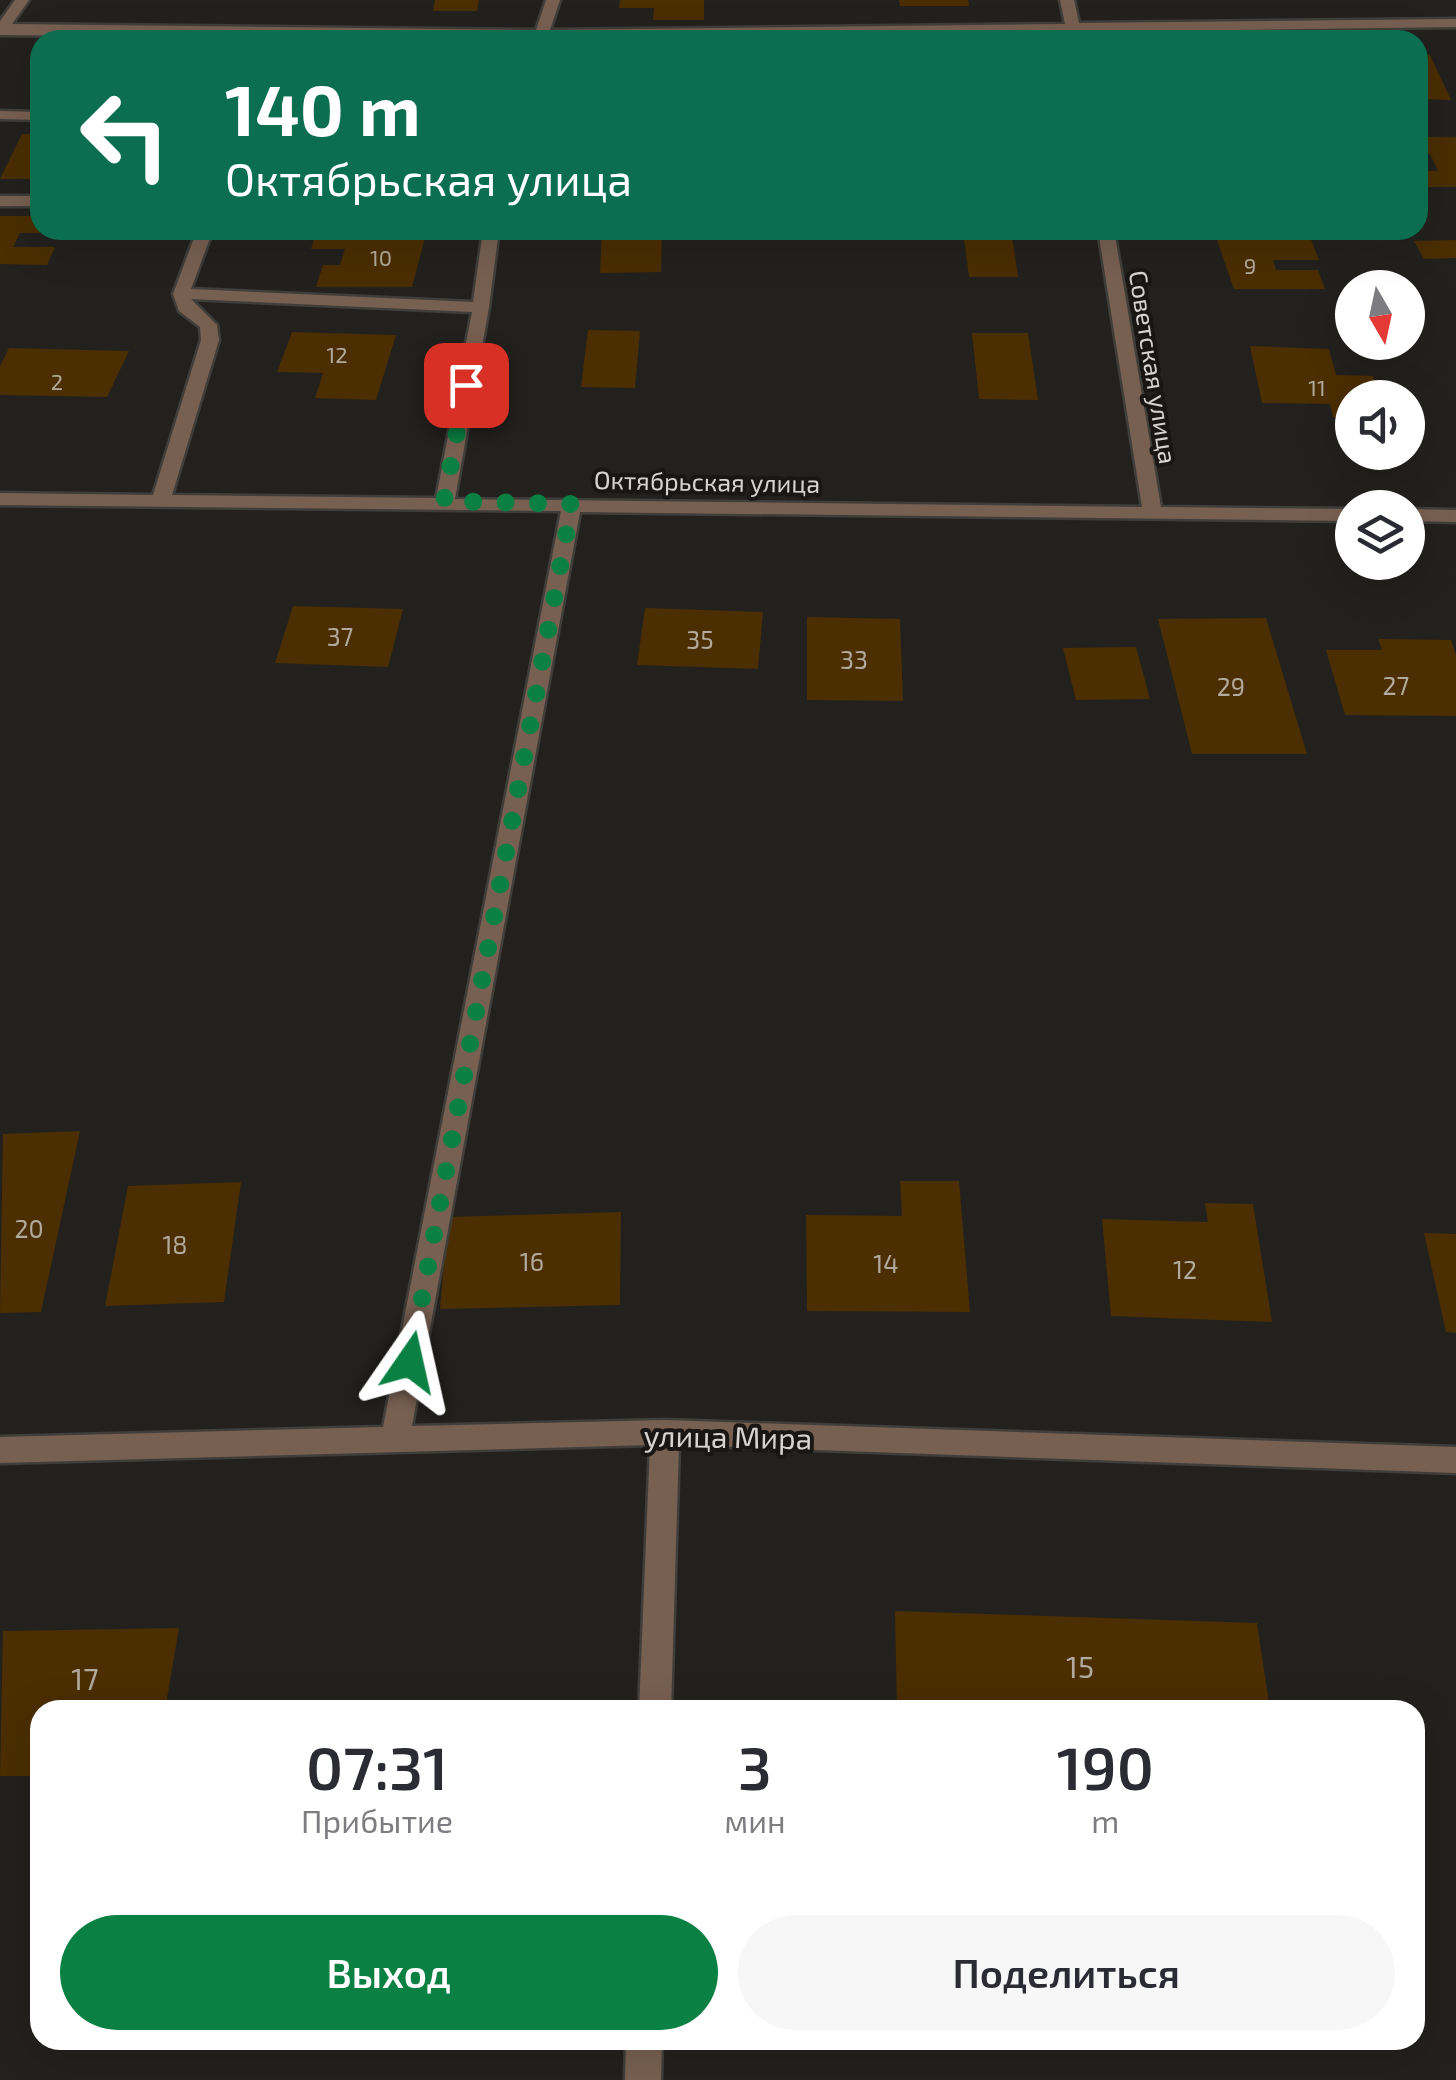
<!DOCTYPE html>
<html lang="ru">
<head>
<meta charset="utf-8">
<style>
	:root { --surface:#fff; --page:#f7f7f7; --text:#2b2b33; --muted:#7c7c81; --accent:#0b8043 }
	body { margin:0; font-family:"Exo 2",sans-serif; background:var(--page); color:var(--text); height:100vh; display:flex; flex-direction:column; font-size:38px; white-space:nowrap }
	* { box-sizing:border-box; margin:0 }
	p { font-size:32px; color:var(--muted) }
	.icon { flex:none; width:55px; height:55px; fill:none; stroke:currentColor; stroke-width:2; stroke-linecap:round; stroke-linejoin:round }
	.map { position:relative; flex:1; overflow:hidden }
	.side { position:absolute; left:30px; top:1700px; width:1395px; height:350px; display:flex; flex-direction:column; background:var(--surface); border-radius:30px; box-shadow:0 10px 40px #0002 }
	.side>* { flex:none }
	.banner { position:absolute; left:30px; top:30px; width:1398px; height:210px; border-radius:30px; box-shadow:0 10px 40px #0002; background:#0b6e4f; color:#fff; overflow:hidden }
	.needle { width:65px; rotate:171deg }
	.tools { position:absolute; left:1335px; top:270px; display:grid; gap:20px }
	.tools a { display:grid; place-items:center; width:90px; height:90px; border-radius:50%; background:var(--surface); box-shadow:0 10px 40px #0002; font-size:50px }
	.pin { position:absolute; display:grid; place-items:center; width:85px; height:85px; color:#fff; margin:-42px; border-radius:20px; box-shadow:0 5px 15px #0006 }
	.me { position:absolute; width:110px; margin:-55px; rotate:11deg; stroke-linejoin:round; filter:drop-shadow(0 0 8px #0008) }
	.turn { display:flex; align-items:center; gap:35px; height:210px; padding:0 30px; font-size:45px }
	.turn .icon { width:130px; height:130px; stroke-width:2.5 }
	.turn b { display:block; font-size:70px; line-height:85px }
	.eta { display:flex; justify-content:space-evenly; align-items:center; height:170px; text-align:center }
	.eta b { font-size:60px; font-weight:600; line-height:70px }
	.button { display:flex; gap:20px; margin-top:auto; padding:20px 30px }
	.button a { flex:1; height:115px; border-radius:60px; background:var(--accent); color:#fff; font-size:40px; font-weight:600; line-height:115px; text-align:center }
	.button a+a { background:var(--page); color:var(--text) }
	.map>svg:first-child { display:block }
	.building { fill:#4b2e02 }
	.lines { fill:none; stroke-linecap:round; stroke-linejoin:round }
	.minor-casing { stroke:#3f3e3b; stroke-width:5 }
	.minor { fill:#786051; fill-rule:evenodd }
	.route { stroke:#0b8043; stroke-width:18; stroke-dasharray:0 32.4 }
	.labels { text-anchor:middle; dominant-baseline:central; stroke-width:8; stroke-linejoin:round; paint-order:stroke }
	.far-number-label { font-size:22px; fill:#b2aa9e }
	.far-street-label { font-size:25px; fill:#d5d4d2; stroke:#191715 }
	.number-label { font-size:25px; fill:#b2aa9e }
	.street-label { font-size:30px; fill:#d5d4d2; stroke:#191715 }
	.near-number-label { font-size:30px; fill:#b2aa9e }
</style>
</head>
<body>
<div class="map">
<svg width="1456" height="2080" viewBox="0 0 1456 2080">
	<rect width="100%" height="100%" fill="#23211e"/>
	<!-- building -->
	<g class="building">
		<path d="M 435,0 L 479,0 L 477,11 L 433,11 Z"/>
		<path d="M 620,0 L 704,0 L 704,20 L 653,20 L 654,8 L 619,8 Z"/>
		<path d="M 899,0 L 968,0 L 969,6 L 900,6 Z"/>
		<path d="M 1418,55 L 1430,55 L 1451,100 L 1418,99 Z"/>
		<path d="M 22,134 L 40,134 L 40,179 L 0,179 Z"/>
		<path d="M 1418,137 L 1456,137 L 1456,187 L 1419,187 L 1418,171 L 1438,171 L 1430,154 L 1418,153 Z"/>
		<path d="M 0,216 L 40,216 L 40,233 L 20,233 L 13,247 L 55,247 L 47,265 L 0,264 Z"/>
		<path d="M 317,230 L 427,230 L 412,287 L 316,287 L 323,265 L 340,265 L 345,249 L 311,249 Z"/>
		<path d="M 602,230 L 662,230 L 661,272 L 600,273 Z"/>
		<path d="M 963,230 L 1011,230 L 1018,277 L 969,277 Z"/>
		<path d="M 1216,237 L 1310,237 L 1319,260 L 1273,260 L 1276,270 L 1318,270 L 1325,289 L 1234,289 Z"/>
		<path d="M 1456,240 L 1456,258 L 1424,259 L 1414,241 Z"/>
		<path d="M 588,330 L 640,331 L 635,388 L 581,387 Z"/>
		<path d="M 292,332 L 396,335 L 376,400 L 315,398 L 323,373 L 277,372 Z"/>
		<path d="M 972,333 L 1028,333 L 1038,400 L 979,399 Z"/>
		<path d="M 1250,346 L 1329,349 L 1336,375 L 1373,376 L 1380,398 L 1352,398 L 1352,418 L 1333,417 L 1330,404 L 1262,403 Z"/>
		<path d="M 9,348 L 129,351 L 107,397 L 0,395 L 0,366 Z"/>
		<path d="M 293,606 L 403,609 L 388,667 L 275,663 Z"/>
		<path d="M 645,608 L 763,612 L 758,669 L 637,665 Z"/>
		<path d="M 807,617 L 900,619 L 903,701 L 807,700 Z"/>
		<path d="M 1266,618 L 1307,754 L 1192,754 L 1158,619 Z"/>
		<path d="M 1378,639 L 1451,640 L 1456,655 L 1456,716 L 1345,715 L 1326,650 L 1382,650 Z"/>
		<path d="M 1136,647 L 1150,699 L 1076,700 L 1063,648 Z"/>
		<path d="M 80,1131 L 41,1312 L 0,1313 L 3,1134 Z"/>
		<path d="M 900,1181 L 959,1181 L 970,1312 L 807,1311 L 806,1215 L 902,1216 Z"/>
		<path d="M 241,1182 L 224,1302 L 105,1306 L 128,1186 Z"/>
		<path d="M 1205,1203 L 1253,1204 L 1272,1322 L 1111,1316 L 1102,1219 L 1208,1222 Z"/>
		<path d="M 621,1212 L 620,1305 L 440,1309 L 448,1217 Z"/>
		<path d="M 1424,1233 L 1456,1234 L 1456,1333 L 1446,1332 Z"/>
		<path d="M 895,1611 L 1257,1623 L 1270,1710 L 897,1710 Z"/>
		<path d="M 179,1628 L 165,1710 L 40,1710 L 40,1776 L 0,1776 L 3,1631 Z"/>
	</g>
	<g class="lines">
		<!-- minor casing -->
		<g class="minor-casing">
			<g id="minor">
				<path d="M 15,0 L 29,0 L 12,24 L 536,30 L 546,0 L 560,0 L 550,30 L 1065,24 L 1060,0 L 1074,0 L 1079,23 L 1456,19 L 1456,27 L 1080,32 L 1082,40 L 1068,40 L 1066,32 L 547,40 L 0,35 L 0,21 Z"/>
				<path d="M 0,111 L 40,112 L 40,120 L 0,119 Z"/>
				<rect x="0" y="196" width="40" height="10"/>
				<path d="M 197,230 L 213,230 L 191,289 L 473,302 L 483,230 L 499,230 L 489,307 L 455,499 L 1142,507 L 1098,230 L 1114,230 L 1161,507 L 1352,509 L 1352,521 L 580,512 L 412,1426 L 665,1420 L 1456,1447 L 1456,1473 L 679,1445 L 671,1710 L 639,1710 L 650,1445 L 0,1463 L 0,1437 L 383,1427 L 561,511 L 0,505 L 0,493 L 153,495 L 201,340 L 200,327 L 179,311 L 173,294 ZM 191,299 L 472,312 L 436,498 L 172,495 L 219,340 L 217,325 Z"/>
				<path d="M 1408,509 L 1456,510 L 1456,522 L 1408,521 Z"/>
				<path d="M 626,2040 L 662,2040 L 661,2080 L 625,2080 Z"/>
			</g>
		</g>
		<!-- minor -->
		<use href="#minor" class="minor"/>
	</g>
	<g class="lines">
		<!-- route -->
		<path class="route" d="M 410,1362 L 572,504 L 444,501 L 466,385"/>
	</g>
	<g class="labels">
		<!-- far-number labels -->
		<g class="far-number-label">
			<text x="381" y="257">10</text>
			<text x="1250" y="265">9</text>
			<text x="337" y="354">12</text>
			<text x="57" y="381">2</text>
			<text x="1317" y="387">11</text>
		</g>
		<!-- far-street labels -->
		<g class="far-street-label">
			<text transform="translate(1154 367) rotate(81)">Советская улица</text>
			<text transform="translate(707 481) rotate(1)">Октябрьская улица</text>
		</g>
		<!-- number labels -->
		<g class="number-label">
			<text x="340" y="636">37</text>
			<text x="700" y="639">35</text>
			<text x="854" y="659">33</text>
			<text x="1396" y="685">27</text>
			<text x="1231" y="686">29</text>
			<text x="29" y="1228">20</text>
			<text x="175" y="1244">18</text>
			<text x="532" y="1261">16</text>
			<text x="886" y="1263">14</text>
			<text x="1185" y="1269">12</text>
		</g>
		<!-- street labels -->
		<g class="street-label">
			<text transform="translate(728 1436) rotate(1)">улица Мира</text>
		</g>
		<!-- near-number labels -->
		<g class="near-number-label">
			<text x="1080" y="1666">15</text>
			<text x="85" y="1678">17</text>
		</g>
	</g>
</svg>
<div class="tools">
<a><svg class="needle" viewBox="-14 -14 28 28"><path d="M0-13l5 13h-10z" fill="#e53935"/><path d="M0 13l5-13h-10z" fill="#7c7c81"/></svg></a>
<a><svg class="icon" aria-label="sound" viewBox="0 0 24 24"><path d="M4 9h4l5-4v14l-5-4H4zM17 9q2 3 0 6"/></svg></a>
<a><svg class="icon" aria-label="layers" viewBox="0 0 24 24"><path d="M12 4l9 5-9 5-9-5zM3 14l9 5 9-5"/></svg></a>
</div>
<div class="pin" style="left:466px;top:385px;background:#d93025"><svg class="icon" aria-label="arrive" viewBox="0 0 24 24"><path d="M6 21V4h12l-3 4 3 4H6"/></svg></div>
<svg class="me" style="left:410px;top:1362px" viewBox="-20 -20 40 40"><path d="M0-17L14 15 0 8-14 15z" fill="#0b8043" stroke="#fff" stroke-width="4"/></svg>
<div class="banner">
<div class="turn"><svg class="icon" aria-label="left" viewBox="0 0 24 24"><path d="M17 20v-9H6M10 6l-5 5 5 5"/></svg><div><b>140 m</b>Октябрьская улица</div></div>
</div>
<section class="side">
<div class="eta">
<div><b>07:31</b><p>Прибытие</p></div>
<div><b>3</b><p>мин</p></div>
<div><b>190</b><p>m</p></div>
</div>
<div class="button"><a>Выход</a><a>Поделиться</a></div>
</section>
</div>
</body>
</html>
